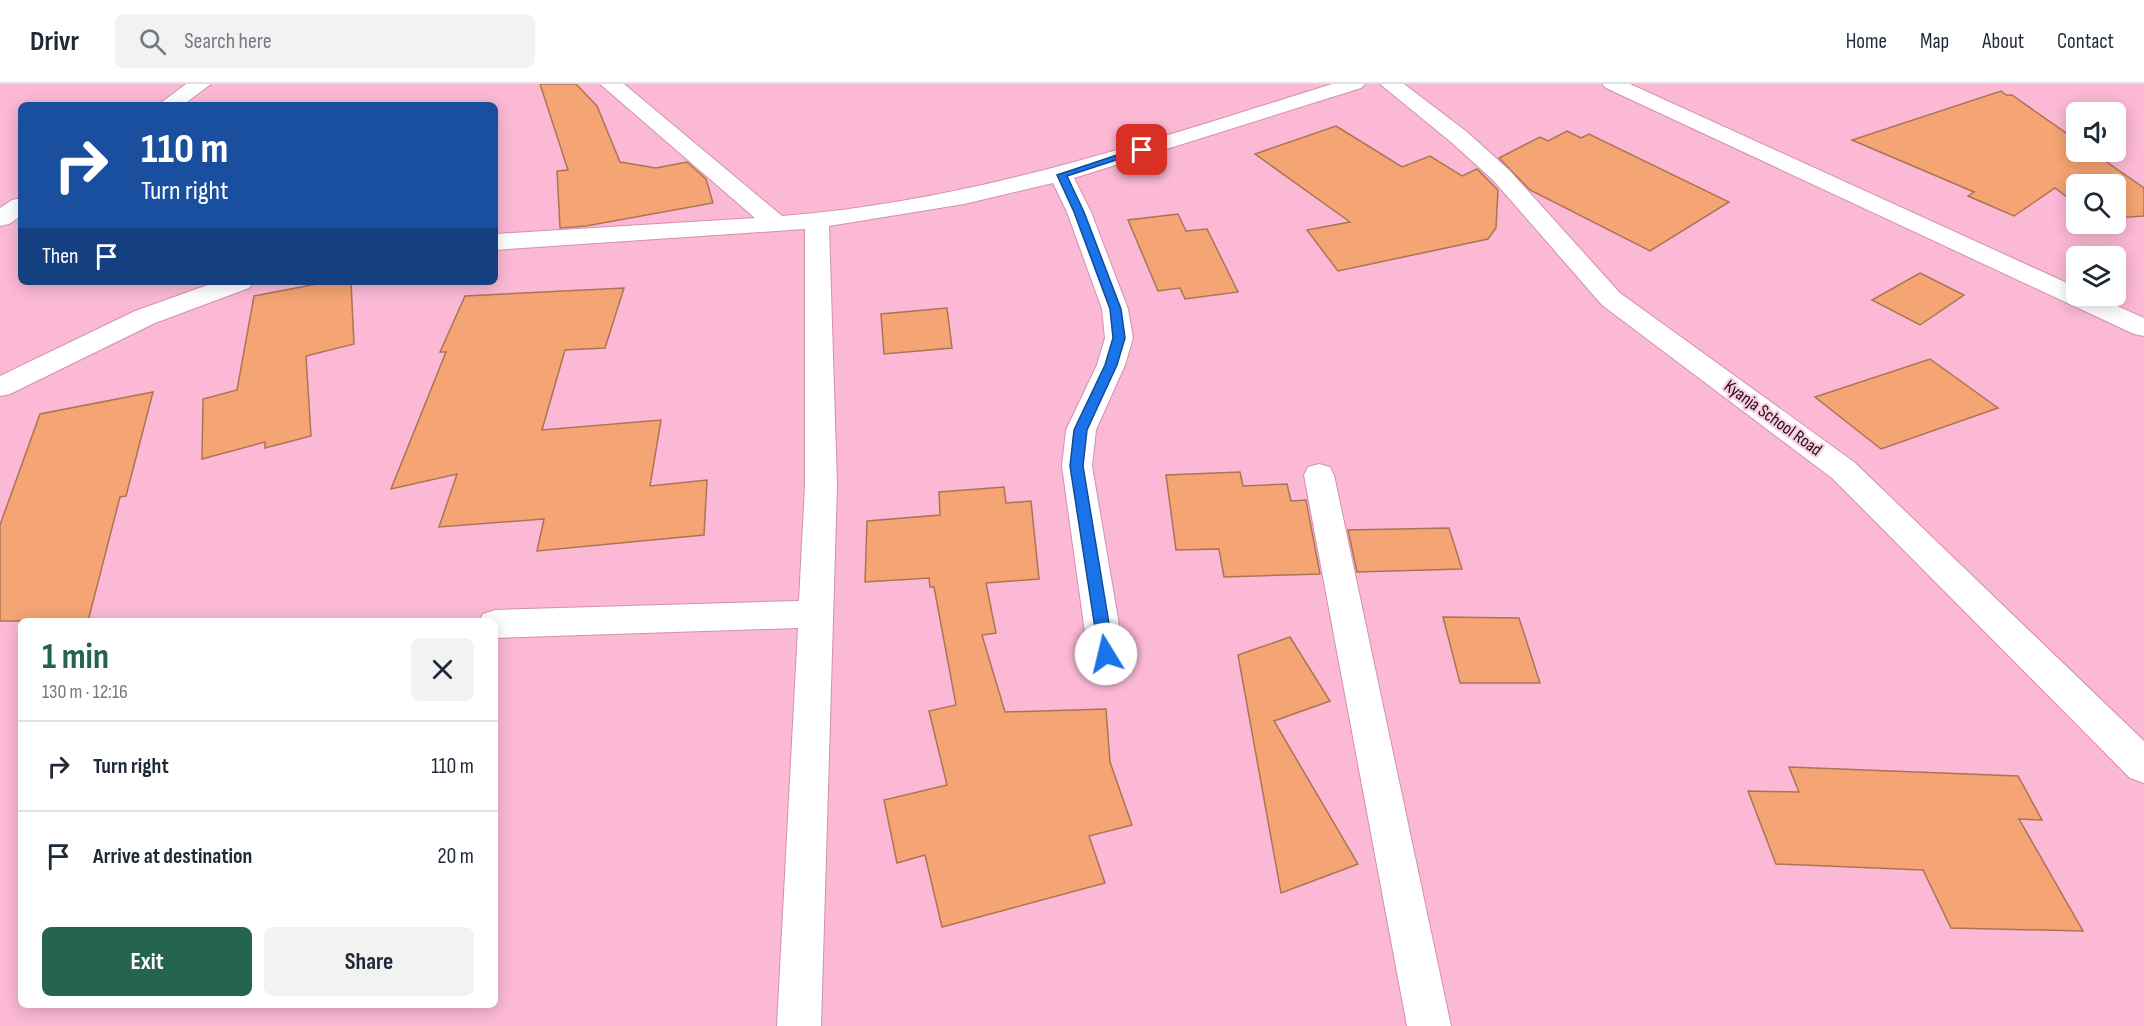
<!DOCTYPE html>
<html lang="en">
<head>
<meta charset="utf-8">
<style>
	:root { --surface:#fff; --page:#f2f2f3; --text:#1f2937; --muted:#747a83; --line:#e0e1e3; --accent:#256451 }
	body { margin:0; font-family:"Sofia Sans Condensed",sans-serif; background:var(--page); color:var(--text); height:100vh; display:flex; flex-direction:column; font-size:22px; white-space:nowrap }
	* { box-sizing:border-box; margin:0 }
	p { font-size:20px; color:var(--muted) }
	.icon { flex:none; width:33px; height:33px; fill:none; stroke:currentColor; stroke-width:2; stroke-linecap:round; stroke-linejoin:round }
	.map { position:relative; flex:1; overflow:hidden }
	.sheet { position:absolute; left:18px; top:534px; width:480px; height:390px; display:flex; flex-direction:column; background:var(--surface); border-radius:9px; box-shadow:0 3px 15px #0003 }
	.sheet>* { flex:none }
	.top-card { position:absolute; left:18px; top:18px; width:480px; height:183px; border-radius:9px; box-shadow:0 3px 15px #0003; background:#1a4fa0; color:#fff; overflow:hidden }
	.buttons { position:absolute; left:2066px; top:18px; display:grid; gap:12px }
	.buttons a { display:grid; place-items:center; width:60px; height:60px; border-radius:9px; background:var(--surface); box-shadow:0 3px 15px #0003; font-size:30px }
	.pin { position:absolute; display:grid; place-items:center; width:51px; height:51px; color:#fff; margin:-26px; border-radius:12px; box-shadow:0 3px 9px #0006 }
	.me { position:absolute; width:66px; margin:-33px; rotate:351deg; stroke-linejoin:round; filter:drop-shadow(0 0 4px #0008) }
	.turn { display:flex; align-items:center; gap:21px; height:126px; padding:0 24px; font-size:27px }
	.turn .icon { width:78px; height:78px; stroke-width:2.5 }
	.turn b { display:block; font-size:42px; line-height:51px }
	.then { display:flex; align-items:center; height:57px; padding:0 24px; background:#0003; gap:12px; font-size:22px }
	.round { display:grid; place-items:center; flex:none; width:63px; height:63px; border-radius:9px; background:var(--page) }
	.summary { display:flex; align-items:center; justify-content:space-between; height:102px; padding:0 24px }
	h1 { font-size:36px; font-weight:700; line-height:45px; color:var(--accent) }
	.action { display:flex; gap:12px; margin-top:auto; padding:12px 24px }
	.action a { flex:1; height:69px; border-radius:9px; background:var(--accent); color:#fff; font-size:24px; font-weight:700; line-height:69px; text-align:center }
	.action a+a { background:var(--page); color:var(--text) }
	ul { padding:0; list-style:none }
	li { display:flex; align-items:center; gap:18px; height:90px; padding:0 24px; border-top:2px solid var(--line) }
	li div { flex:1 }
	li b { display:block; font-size:22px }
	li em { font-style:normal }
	header { display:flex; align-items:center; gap:36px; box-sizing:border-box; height:84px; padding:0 30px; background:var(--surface); border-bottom:2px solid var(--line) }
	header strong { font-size:28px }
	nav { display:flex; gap:33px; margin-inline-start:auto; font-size:21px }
	.search { width:420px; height:54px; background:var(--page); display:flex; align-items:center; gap:15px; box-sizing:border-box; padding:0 21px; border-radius:9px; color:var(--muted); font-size:22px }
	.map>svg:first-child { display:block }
	.building { fill:#f5a474; stroke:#ac7453; stroke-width:1.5 }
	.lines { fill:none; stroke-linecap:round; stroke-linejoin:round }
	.minor-casing { stroke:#d191ae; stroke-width:2 }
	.minor { fill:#fff; fill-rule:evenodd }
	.route { fill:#1a73e8; stroke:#114b97; stroke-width:1.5 }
	.labels { text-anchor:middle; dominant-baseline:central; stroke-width:4.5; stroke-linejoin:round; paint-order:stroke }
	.street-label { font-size:18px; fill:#240d18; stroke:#f8cfe0 }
</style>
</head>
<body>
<header>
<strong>Drivr</strong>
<div class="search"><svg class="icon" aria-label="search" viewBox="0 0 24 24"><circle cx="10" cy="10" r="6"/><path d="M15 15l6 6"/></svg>Search here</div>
<nav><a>Home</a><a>Map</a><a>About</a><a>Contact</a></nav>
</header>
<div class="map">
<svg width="2144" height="942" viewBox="0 0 2144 942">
	<rect width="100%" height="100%" fill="#fbb9d6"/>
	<!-- building -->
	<g class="building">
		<path d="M 540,0 L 576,0 L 597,22 L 620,78 L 656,84 L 687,78 L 706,95 L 713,119 L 586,142 L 560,144 L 557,87 L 568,86 Z"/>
		<path d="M 2001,7 L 2006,11 L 2012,11 L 2076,56 L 2076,68 L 2092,68 L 2144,104 L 2144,132 L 2115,134 L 2115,100 L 2076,100 L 2076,120 L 2055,104 L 2014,132 L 1968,112 L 1974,108 L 1852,56 Z"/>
		<path d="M 1336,42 L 1402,83 L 1430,72 L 1462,92 L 1477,85 L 1498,106 L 1496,144 L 1488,155 L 1338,187 L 1307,146 L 1350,138 L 1255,70 Z"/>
		<path d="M 1567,47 L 1581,54 L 1589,50 L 1729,118 L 1650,167 L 1530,106 L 1499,74 L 1540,53 L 1548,57 Z"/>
		<path d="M 1178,130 L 1186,147 L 1207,145 L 1238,208 L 1185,215 L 1180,204 L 1158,207 L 1128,136 Z"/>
		<path d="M 1920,189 L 1964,211 L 1920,241 L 1872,216 Z"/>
		<path d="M 327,198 L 351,198 L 354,260 L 306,272 L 311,352 L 265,364 L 265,358 L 202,375 L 203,315 L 237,306 L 254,212 Z"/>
		<path d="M 624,204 L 605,264 L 565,266 L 542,346 L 661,336 L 650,402 L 707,396 L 704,451 L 537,467 L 544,435 L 439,443 L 457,390 L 391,405 L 446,268 L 440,268 L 465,212 Z"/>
		<path d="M 947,224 L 952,264 L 884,270 L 881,230 Z"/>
		<path d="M 1930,275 L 1998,324 L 1881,365 L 1815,313 Z"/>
		<path d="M 153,308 L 126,412 L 120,413 L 88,537 L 0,537 L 0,441 L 40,330 Z"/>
		<path d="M 1240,388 L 1243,402 L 1287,400 L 1291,417 L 1306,416 L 1320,490 L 1224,493 L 1219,465 L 1176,466 L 1166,391 Z"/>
		<path d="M 1004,403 L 1006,419 L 1031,417 L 1039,495 L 986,499 L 996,549 L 982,551 L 1005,628 L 1106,625 L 1110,678 L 1132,741 L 1089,752 L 1105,799 L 942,843 L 925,771 L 897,779 L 884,716 L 947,701 L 929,627 L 956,621 L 934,503 L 930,503 L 929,494 L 865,498 L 867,437 L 940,431 L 939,408 Z"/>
		<path d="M 1449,444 L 1462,485 L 1357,488 L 1348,446 Z"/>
		<path d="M 1443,533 L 1519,534 L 1540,599 L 1460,599 Z"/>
		<path d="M 1290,553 L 1330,617 L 1274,637 L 1358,780 L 1281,809 L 1238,571 Z"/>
		<path d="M 1789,683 L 2018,692 L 2042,736 L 2019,735 L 2083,847 L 1951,844 L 1923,786 L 1776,780 L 1748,707 L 1799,708 Z"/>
	</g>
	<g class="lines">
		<!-- minor casing -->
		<g class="minor-casing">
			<g id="minor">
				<path d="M 186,0 L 211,0 L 183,21 L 158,21 Z"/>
				<path d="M 600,0 L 624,0 L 782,132 C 971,118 1152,56 1332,0 L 1365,0 L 1361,4 L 1074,94 L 1091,128 L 1128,225 L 1133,254 L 1125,281 L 1096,346 L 1092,382 L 1124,570 L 1119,580 L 1106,584 L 1093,580 L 1088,570 L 1062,382 L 1066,346 L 1097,281 L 1105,254 L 1102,225 L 1067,128 L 1053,99 L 964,120 L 829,142 L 837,401 L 821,942 L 777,942 L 798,544 L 495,554 L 495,537 L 479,537 L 483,530 L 495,526 L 799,517 L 805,401 L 805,145 L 495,166 L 495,150 L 755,134 Z"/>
				<path d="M 1380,0 L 1404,0 L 1467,48 L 1509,86 L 1620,209 L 1854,378 L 2144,657 L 2144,699 L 2130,694 L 1832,394 L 1602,221 L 1493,96 L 1451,58 Z"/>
				<path d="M 1602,0 L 1630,0 L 2076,203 L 2076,212 L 2095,212 L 2144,234 L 2144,252 L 2134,250 L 1606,4 Z"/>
				<path d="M 21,114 L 21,132 L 9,140 L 0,142 L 0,124 L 12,116 Z"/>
				<path d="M 216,198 L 253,198 L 249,204 L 155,239 L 10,310 L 0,312 L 0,292 L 135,227 Z"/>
				<path d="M 1319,380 L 1330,383 L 1334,391 L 1451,942 L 1407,942 L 1304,391 L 1308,383 Z"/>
			</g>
		</g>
		<!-- minor -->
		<use href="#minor" class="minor"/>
	</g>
	<!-- route -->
	<path class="route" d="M 1138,64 L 1147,66 L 1067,92 L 1084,128 L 1121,225 L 1125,254 L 1117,281 L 1087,346 L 1083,382 L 1114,570 L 1111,575 L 1101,575 L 1099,570 L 1070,382 L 1074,346 L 1105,281 L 1113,254 L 1110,225 L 1074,128 L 1057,91 Z"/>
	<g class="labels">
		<!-- street labels -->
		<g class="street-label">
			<text transform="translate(1773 334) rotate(36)">Kyanja School Road</text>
		</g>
	</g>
</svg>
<div class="buttons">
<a><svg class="icon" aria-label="sound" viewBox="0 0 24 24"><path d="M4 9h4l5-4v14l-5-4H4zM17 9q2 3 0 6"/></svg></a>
<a><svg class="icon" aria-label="search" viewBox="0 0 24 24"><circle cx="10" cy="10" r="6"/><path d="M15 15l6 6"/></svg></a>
<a><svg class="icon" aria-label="layers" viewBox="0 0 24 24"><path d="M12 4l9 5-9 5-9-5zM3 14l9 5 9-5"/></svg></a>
</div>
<div class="pin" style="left:1142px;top:66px;background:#d93025"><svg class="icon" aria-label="arrive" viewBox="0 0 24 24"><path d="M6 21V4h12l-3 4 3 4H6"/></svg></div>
<svg class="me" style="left:1106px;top:570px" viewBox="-20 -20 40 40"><circle r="19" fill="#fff"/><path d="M0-13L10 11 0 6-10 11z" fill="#1a73e8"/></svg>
<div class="top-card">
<div class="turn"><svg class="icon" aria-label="right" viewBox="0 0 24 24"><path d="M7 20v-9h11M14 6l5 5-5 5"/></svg><div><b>110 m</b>Turn right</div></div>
<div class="then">Then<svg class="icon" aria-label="arrive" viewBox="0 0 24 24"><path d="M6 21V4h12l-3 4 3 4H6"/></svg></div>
</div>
<section class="sheet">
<div class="summary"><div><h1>1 min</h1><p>130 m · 12:16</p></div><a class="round"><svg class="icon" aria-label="close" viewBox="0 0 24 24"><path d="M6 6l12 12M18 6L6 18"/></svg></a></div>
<ul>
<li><svg class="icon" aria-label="right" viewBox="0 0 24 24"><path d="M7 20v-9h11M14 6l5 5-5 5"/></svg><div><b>Turn right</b></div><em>110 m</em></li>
<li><svg class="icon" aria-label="arrive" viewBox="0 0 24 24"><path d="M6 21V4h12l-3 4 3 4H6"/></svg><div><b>Arrive at destination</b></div><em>20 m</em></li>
</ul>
<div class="action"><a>Exit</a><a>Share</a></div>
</section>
</div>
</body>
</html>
